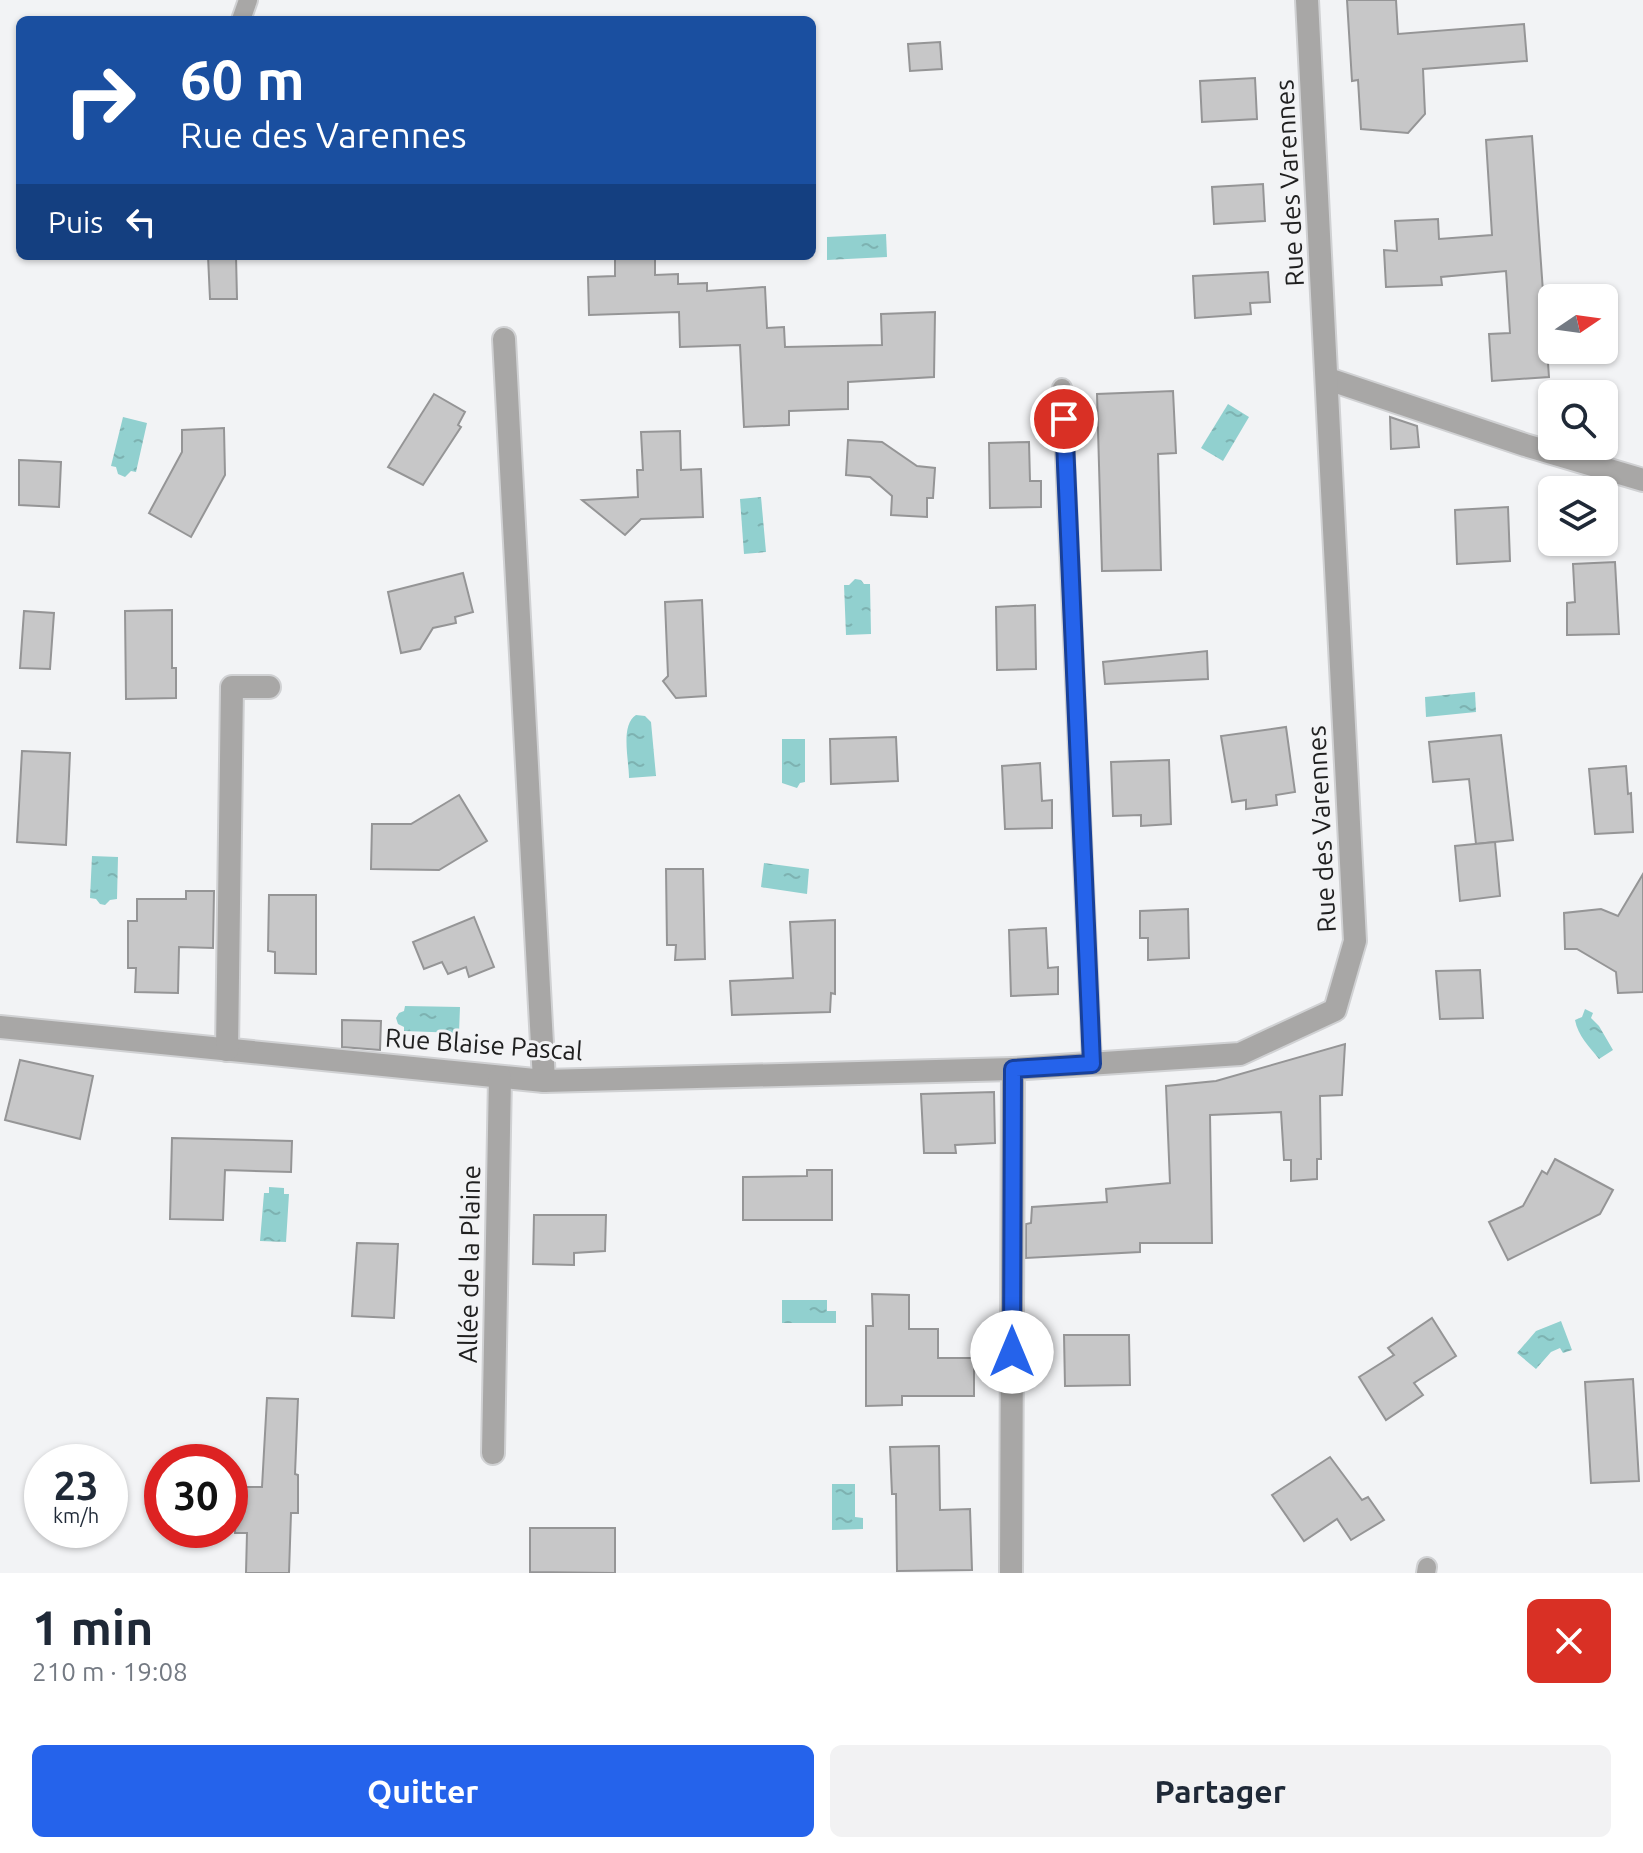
<!DOCTYPE html>
<html lang="fr">
<head>
<meta charset="utf-8">
<style>
	:root { --surface:#fff; --page:#f2f2f3; --text:#1f2937; --muted:#747a83; --accent:#2563eb }
	body { margin:0; font-family:Ubuntu,sans-serif; background:var(--page); color:var(--text); height:100vh; display:flex; flex-direction:column; font-size:30px; white-space:nowrap }
	* { box-sizing:border-box; margin:0 }
	p { font-size:26px; color:var(--muted) }
	.icon { flex:none; width:44px; height:44px; fill:none; stroke:currentColor; stroke-width:2; stroke-linecap:round; stroke-linejoin:round }
	.map { position:relative; height:1573px; overflow:hidden }
	.drawer { display:flex; flex-direction:column; background:var(--surface); flex:1 }
	.drawer>* { flex:none }
	.banner { position:absolute; left:16px; top:16px; width:800px; height:244px; border-radius:12px; box-shadow:0 2px 6px #0004; background:#1a4fa0; color:#fff; overflow:hidden }
	.needle { width:52px; rotate:77deg }
	.controls { position:absolute; left:1538px; top:284px; display:grid; gap:16px }
	.controls a { display:grid; place-items:center; width:80px; height:80px; border-radius:12px; background:var(--surface); box-shadow:0 2px 6px #0004; font-size:40px }
	.speed { position:absolute; left:24px; top:1444px; display:flex; gap:16px; font-size:40px; font-weight:700; text-align:center }
	.speed>* { display:grid; place-content:center; width:104px; height:104px; border-radius:50%; background:var(--surface); box-shadow:0 2px 6px #0004; line-height:1 }
	.speed small { font-size:20px; font-weight:400 }
	.speed .limit { border:12px solid #d22; background:#fff; color:#111 }
	.pin { position:absolute; display:grid; place-items:center; width:68px; height:68px; color:#fff; margin:-34px; border:4px solid #fff; border-radius:50%; box-shadow:0 2px 8px #0007 }
	.me { position:absolute; width:88px; margin:-44px; rotate:0deg; stroke-linejoin:round; filter:drop-shadow(0 0 6px #0008) }
	.turn { display:flex; align-items:center; gap:28px; height:168px; padding:0 32px; font-size:36px }
	.turn .icon { width:104px; height:104px; stroke-width:2.5 }
	.turn b { display:block; font-size:56px; line-height:68px }
	.then { display:flex; align-items:center; height:76px; padding:0 32px; background:#0003; gap:16px; font-size:30px }
	.round { display:grid; place-items:center; flex:none; width:84px; height:84px; border-radius:12px; background:var(--page) }
	.head { display:flex; align-items:center; justify-content:space-between; height:136px; padding:0 32px }
	h1 { font-size:48px; font-weight:700; line-height:60px }
	.primary-button { display:flex; gap:16px; margin-top:auto; padding:16px 32px }
	.primary-button a { flex:1; height:92px; border-radius:12px; background:var(--accent); color:#fff; font-size:32px; font-weight:700; line-height:92px; text-align:center }
	.primary-button a+a { background:var(--page); color:var(--text) }
	.map>svg:first-child { display:block }
	.water { fill:url(#water-ripples) }
	.building { fill:#c7c7c8; stroke:#959596; stroke-width:2 }
	.lines { fill:none; stroke-linecap:round; stroke-linejoin:round }
	.service-casing { stroke:#d0d1d3; stroke-width:22 }
	.minor-casing { stroke:#d0d1d3; stroke-width:26 }
	.service { stroke:#a8a7a6; stroke-width:18 }
	.minor { stroke:#a8a7a6; stroke-width:22 }
	.route-casing { stroke:#184099; stroke-width:20 }
	.route { stroke:#2563eb; stroke-width:14 }
	.labels { text-anchor:middle; dominant-baseline:central; stroke-width:6; stroke-linejoin:round; paint-order:stroke }
	.street-label { font-size:26px; fill:#202020; stroke:#f2f3f5 }
</style>
</head>
<body>
<div class="map">
<svg width="1643" height="1573" viewBox="0 0 1643 1573">
	<defs>
		<pattern id="water-ripples" width="26" height="14" patternUnits="userSpaceOnUse" patternTransform="scale(2)"><rect width="26" height="14" fill="#91d0cf"/><path d="M2 4q2-2 4 0t4 0M15 11q2-2 4 0t4 0" fill="none" stroke="#7db2b1"/></pattern>
	</defs>
	<rect width="100%" height="100%" fill="#f2f3f5"/>
	<!-- water -->
	<g class="water">
		<path d="M 886,234 L 887,257 L 827,260 L 827,237 Z"/>
		<path d="M 1228,404 L 1249,417 L 1223,461 L 1201,448 Z"/>
		<path d="M 123,417 L 147,423 L 136,472 L 131,471 L 125,477 L 118,474 L 116,467 L 111,466 Z"/>
		<path d="M 761,497 L 766,552 L 744,554 L 740,499 Z"/>
		<path d="M 855,579 L 861,580 L 864,584 L 870,584 L 871,634 L 846,635 L 844,585 L 849,585 Z"/>
		<path d="M 1475,692 L 1476,712 L 1426,717 L 1425,697 Z"/>
		<path d="M 636,715 L 645,716 L 651,722 L 656,776 L 629,778 C 629,760 620,725 636,715 Z"/>
		<path d="M 782,739 L 805,739 L 805,782 L 800,783 L 797,788 L 782,783 Z"/>
		<path d="M 92,856 L 118,857 L 117,899 L 110,900 L 105,905 L 100,904 L 96,899 L 90,898 Z"/>
		<path d="M 764,863 L 809,869 L 807,894 L 761,887 Z"/>
		<path d="M 405,1006 L 460,1007 L 459,1033 L 404,1031 L 404,1027 L 398,1024 L 396,1018 L 399,1013 L 404,1011 Z"/>
		<path d="M 1585,1009 L 1593,1013 L 1591,1018 L 1599,1026 L 1613,1050 L 1599,1059 C 1589,1046 1578,1036 1575,1020 L 1582,1017 Z"/>
		<path d="M 269,1187 L 284,1188 L 284,1194 L 289,1194 L 286,1242 L 260,1241 L 264,1193 L 269,1193 Z"/>
		<path d="M 782,1300 L 827,1300 L 827,1311 L 836,1311 L 836,1323 L 782,1323 Z"/>
		<path d="M 1561,1321 L 1572,1350 L 1563,1353 L 1560,1348 L 1551,1352 L 1536,1369 L 1517,1353 L 1536,1331 Z"/>
		<path d="M 832,1484 L 855,1484 L 855,1517 L 863,1518 L 863,1529 L 832,1530 Z"/>
	</g>
	<!-- building -->
	<g class="building">
		<path d="M 1347,0 L 1396,0 L 1398,34 L 1524,24 L 1527,61 L 1423,69 L 1425,114 L 1408,133 L 1361,129 L 1358,80 L 1352,81 Z"/>
		<path d="M 940,42 L 942,69 L 910,71 L 908,44 Z"/>
		<path d="M 1255,78 L 1257,119 L 1202,122 L 1200,81 Z"/>
		<path d="M 1532,136 L 1549,377 L 1492,381 L 1489,334 L 1510,333 L 1506,271 L 1441,277 L 1442,285 L 1386,287 L 1384,250 L 1397,251 L 1395,221 L 1438,219 L 1439,239 L 1492,235 L 1486,140 Z"/>
		<path d="M 1263,184 L 1265,221 L 1214,224 L 1212,187 Z"/>
		<path d="M 208,256 L 236,256 L 237,299 L 210,299 Z"/>
		<path d="M 615,256 L 655,256 L 655,275 L 678,274 L 678,284 L 707,283 L 707,291 L 765,287 L 767,328 L 784,327 L 785,347 L 882,345 L 881,314 L 935,312 L 934,377 L 848,382 L 848,409 L 789,411 L 789,425 L 744,427 L 740,345 L 680,347 L 679,312 L 589,315 L 588,277 L 615,276 Z"/>
		<path d="M 1268,272 L 1270,302 L 1250,303 L 1251,314 L 1195,318 L 1193,276 Z"/>
		<path d="M 1173,391 L 1176,453 L 1158,454 L 1161,570 L 1102,571 L 1097,394 Z"/>
		<path d="M 434,394 L 465,412 L 458,425 L 461,427 L 423,485 L 388,467 Z"/>
		<path d="M 1390,417 L 1417,426 L 1419,447 L 1391,449 Z"/>
		<path d="M 224,428 L 225,475 L 191,537 L 149,513 L 182,452 L 182,430 Z"/>
		<path d="M 680,431 L 681,470 L 701,469 L 703,517 L 641,519 L 625,535 L 582,500 L 638,497 L 637,470 L 643,470 L 641,432 Z"/>
		<path d="M 848,440 L 882,442 L 917,466 L 935,468 L 933,498 L 927,498 L 927,517 L 891,515 L 892,496 L 870,477 L 846,475 Z"/>
		<path d="M 1029,442 L 1030,481 L 1041,481 L 1041,507 L 990,508 L 989,443 Z"/>
		<path d="M 19,460 L 61,462 L 59,507 L 19,505 Z"/>
		<path d="M 1508,507 L 1510,561 L 1457,564 L 1455,510 Z"/>
		<path d="M 1615,562 L 1619,634 L 1567,635 L 1567,603 L 1575,602 L 1573,564 Z"/>
		<path d="M 463,573 L 473,612 L 455,617 L 456,623 L 433,628 L 420,649 L 401,653 L 388,592 Z"/>
		<path d="M 702,600 L 706,696 L 676,698 L 663,681 L 668,676 L 665,602 Z"/>
		<path d="M 1035,605 L 1036,669 L 997,670 L 996,607 Z"/>
		<path d="M 172,610 L 172,668 L 176,668 L 176,698 L 126,699 L 125,611 Z"/>
		<path d="M 24,611 L 54,613 L 50,669 L 20,668 Z"/>
		<path d="M 1207,651 L 1208,679 L 1105,684 L 1103,662 Z"/>
		<path d="M 1286,727 L 1295,792 L 1276,795 L 1277,805 L 1246,809 L 1246,800 L 1232,802 L 1221,736 Z"/>
		<path d="M 1501,735 L 1513,840 L 1476,844 L 1469,779 L 1433,782 L 1429,742 Z"/>
		<path d="M 896,737 L 898,781 L 831,784 L 830,739 Z"/>
		<path d="M 22,751 L 70,753 L 66,845 L 17,842 Z"/>
		<path d="M 1169,760 L 1171,824 L 1141,826 L 1141,815 L 1113,816 L 1111,762 Z"/>
		<path d="M 1040,763 L 1042,801 L 1052,800 L 1052,828 L 1005,829 L 1002,766 Z"/>
		<path d="M 1626,766 L 1628,794 L 1631,793 L 1633,832 L 1595,834 L 1589,769 Z"/>
		<path d="M 459,795 L 487,841 L 439,870 L 371,869 L 372,824 L 411,824 Z"/>
		<path d="M 1495,842 L 1500,896 L 1460,901 L 1455,846 Z"/>
		<path d="M 666,869 L 703,869 L 705,959 L 675,960 L 676,945 L 667,945 Z"/>
		<path d="M 1643,874 L 1643,992 L 1618,993 L 1616,972 L 1577,949 L 1565,949 L 1564,913 L 1601,909 L 1618,916 Z"/>
		<path d="M 186,891 L 214,891 L 213,948 L 179,947 L 178,993 L 135,992 L 136,968 L 128,968 L 128,921 L 137,921 L 137,899 L 186,899 Z"/>
		<path d="M 269,895 L 316,895 L 316,974 L 275,973 L 275,952 L 268,951 Z"/>
		<path d="M 1188,909 L 1189,958 L 1148,960 L 1148,938 L 1140,938 L 1140,911 Z"/>
		<path d="M 474,917 L 494,967 L 469,977 L 466,967 L 448,974 L 442,962 L 424,969 L 413,942 Z"/>
		<path d="M 835,920 L 835,994 L 831,993 L 830,1012 L 732,1015 L 730,981 L 793,978 L 790,922 Z"/>
		<path d="M 1046,928 L 1048,968 L 1058,967 L 1058,994 L 1011,996 L 1009,930 Z"/>
		<path d="M 1480,970 L 1483,1018 L 1440,1019 L 1436,971 Z"/>
		<path d="M 342,1020 L 381,1021 L 380,1050 L 342,1047 Z"/>
		<path d="M 1345,1044 L 1342,1095 L 1320,1096 L 1321,1159 L 1317,1159 L 1317,1179 L 1291,1181 L 1291,1160 L 1284,1160 L 1281,1112 L 1210,1115 L 1212,1243 L 1140,1243 L 1140,1252 L 1026,1258 L 1026,1224 L 1031,1223 L 1032,1207 L 1107,1202 L 1106,1189 L 1170,1183 L 1166,1086 L 1216,1081 Z"/>
		<path d="M 20,1060 L 93,1076 L 80,1139 L 5,1120 Z"/>
		<path d="M 994,1092 L 995,1143 L 955,1145 L 956,1153 L 924,1153 L 921,1094 Z"/>
		<path d="M 172,1138 L 292,1141 L 291,1172 L 225,1170 L 223,1220 L 170,1219 Z"/>
		<path d="M 1555,1159 L 1613,1190 L 1600,1214 L 1508,1260 L 1489,1222 L 1523,1206 L 1542,1171 L 1547,1174 Z"/>
		<path d="M 807,1170 L 832,1170 L 832,1220 L 743,1220 L 743,1177 L 807,1176 Z"/>
		<path d="M 534,1215 L 606,1215 L 605,1251 L 574,1253 L 574,1265 L 533,1264 Z"/>
		<path d="M 357,1243 L 398,1244 L 394,1318 L 352,1316 Z"/>
		<path d="M 872,1294 L 909,1295 L 909,1329 L 938,1329 L 938,1358 L 974,1358 L 974,1396 L 902,1396 L 902,1405 L 866,1406 L 866,1326 L 873,1326 Z"/>
		<path d="M 1432,1318 L 1456,1356 L 1414,1383 L 1423,1395 L 1386,1420 L 1359,1377 L 1394,1355 L 1388,1348 Z"/>
		<path d="M 1064,1335 L 1129,1335 L 1130,1385 L 1065,1386 Z"/>
		<path d="M 1633,1379 L 1639,1481 L 1591,1483 L 1585,1382 Z"/>
		<path d="M 267,1398 L 298,1399 L 295,1474 L 298,1475 L 298,1513 L 291,1513 L 289,1573 L 246,1573 L 247,1533 L 235,1533 L 236,1487 L 262,1487 Z"/>
		<path d="M 939,1446 L 940,1510 L 970,1509 L 972,1570 L 897,1571 L 896,1494 L 892,1494 L 890,1447 Z"/>
		<path d="M 1330,1457 L 1362,1500 L 1368,1497 L 1384,1520 L 1351,1540 L 1337,1519 L 1304,1541 L 1272,1495 Z"/>
		<path d="M 530,1528 L 615,1528 L 615,1573 L 530,1572 Z"/>
	</g>
	<g class="lines">
		<!-- service casing -->
		<g class="service-casing">
			<g id="service">
				<path d="M 241,20 L 248,0"/>
				<path d="M 1062,388 L 1092,1064"/>
				<path d="M 1426,1573 L 1427,1567"/>
			</g>
		</g>
		<!-- minor casing -->
		<g class="minor-casing">
			<g id="minor">
				<path d="M 504,339 L 544,1081"/>
				<path d="M 1328,379 L 1525,445 L 1643,480"/>
				<path d="M 0,1027 L 544,1081 L 1013,1069"/>
				<path d="M 227,1050 L 232,687 L 269,687"/>
				<path d="M 493,1453 L 500,1077"/>
				<path d="M 1011,1573 L 1013,1069 L 1240,1054 L 1335,1010 L 1355,941 L 1307,0"/>
			</g>
		</g>
		<!-- service -->
		<use href="#service" class="service"/>
		<!-- minor -->
		<use href="#minor" class="minor"/>
	</g>
	<g class="lines">
		<!-- route casing -->
		<g class="route-casing">
			<path id="route" d="M 1012,1352 L 1013,1069 L 1092,1064 L 1064,419"/>
		</g>
		<!-- route -->
		<use href="#route" class="route"/>
	</g>
	<g class="labels">
		<!-- street labels -->
		<g class="street-label">
			<text transform="translate(1289 183) rotate(-93)">Rue des Varennes</text>
			<text transform="translate(1321 829) rotate(-93)">Rue des Varennes</text>
			<text transform="translate(484 1044) rotate(4)">Rue Blaise Pascal</text>
			<text transform="translate(469 1264) rotate(-89)">Allée de la Plaine</text>
		</g>
	</g>
</svg>
<div class="controls">
<a><svg class="needle" viewBox="-14 -14 28 28"><path d="M0-13l5 13h-10z" fill="#e53935"/><path d="M0 13l5-13h-10z" fill="#747a83"/></svg></a>
<a><svg class="icon" aria-label="search" viewBox="0 0 24 24"><circle cx="10" cy="10" r="6"/><path d="M15 15l6 6"/></svg></a>
<a><svg class="icon" aria-label="layers" viewBox="0 0 24 24"><path d="M12 4l9 5-9 5-9-5zM3 14l9 5 9-5"/></svg></a>
</div>
<div class="speed"><div>23<small>km/h</small></div><div class="limit">30</div></div>
<div class="pin" style="left:1064px;top:419px;background:#d93025"><svg class="icon" aria-label="arrive" viewBox="0 0 24 24"><path d="M6 21V4h12l-3 4 3 4H6"/></svg></div>
<svg class="me" style="left:1012px;top:1352px" viewBox="-20 -20 40 40"><circle r="19" fill="#fff"/><path d="M0-13L10 11 0 6-10 11z" fill="#2563eb"/></svg>
<div class="banner">
<div class="turn"><svg class="icon" aria-label="right" viewBox="0 0 24 24"><path d="M7 20v-9h11M14 6l5 5-5 5"/></svg><div><b>60 m</b>Rue des Varennes</div></div>
<div class="then">Puis<svg class="icon" aria-label="left" viewBox="0 0 24 24"><path d="M17 20v-9H6M10 6l-5 5 5 5"/></svg></div>
</div>
</div>
<section class="drawer">
<div class="head"><div><h1>1 min</h1><p>210 m · 19:08</p></div><a class="round" style="background:#d93025;color:#fff"><svg class="icon" aria-label="close" viewBox="0 0 24 24"><path d="M6 6l12 12M18 6L6 18"/></svg></a></div>
<div class="primary-button"><a>Quitter</a><a>Partager</a></div>
</section>
</body>
</html>
